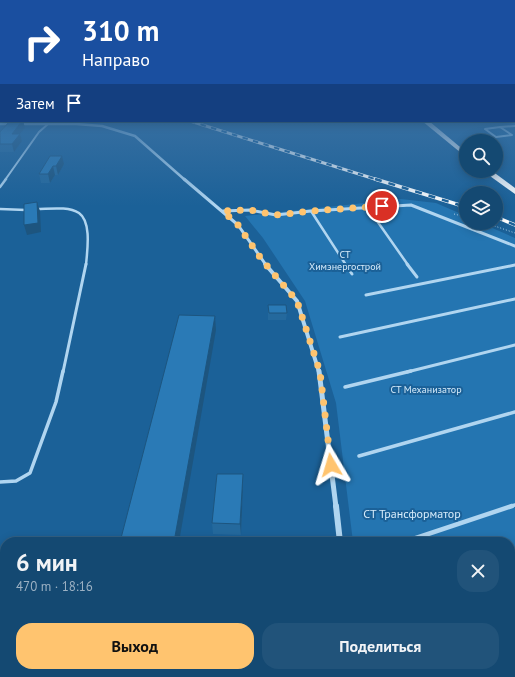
<!DOCTYPE html>
<html lang="ru">
<head>
<meta charset="utf-8">
<style>
	:root { --surface:#144972; --page:#21537a; --text:#f1f3f6; --muted:#9db2c4; --line:#336184; --accent:#ffc46f }
	body { margin:0; font-family:"PT Sans",sans-serif; background:var(--page); color:var(--text); height:100vh; display:flex; flex-direction:column; font-size:15px; white-space:nowrap }
	* { box-sizing:border-box; margin:0 }
	p { font-size:13px; color:var(--muted) }
	.icon { flex:none; width:22px; height:22px; fill:none; stroke:currentColor; stroke-width:2; stroke-linecap:round; stroke-linejoin:round }
	.map { position:relative; flex:1; overflow:hidden }
	.panel { position:absolute; left:0px; top:537px; width:515px; height:140px; display:flex; flex-direction:column; background:var(--surface); border-radius:16px 16px 0 0; box-shadow:0 2px 10px #0003,0 0 0 1px var(--line) }
	.panel>* { flex:none }
	.hud { position:absolute; left:0px; top:0px; width:515px; height:122px; box-shadow:0 2px 10px #0003,0 0 0 1px var(--line); background:#1a4fa0; color:#fff; overflow:hidden }
	.tools { position:absolute; left:459px; top:134px; display:grid; gap:8px }
	.tools a { display:grid; place-items:center; width:44px; height:44px; border-radius:50%; background:var(--surface); box-shadow:0 2px 10px #0003,0 0 0 1px var(--line); font-size:20px }
	.pin { position:absolute; display:grid; place-items:center; width:34px; height:34px; color:#fff; margin:-17px; border:2px solid #fff; border-radius:50%; box-shadow:0 1px 4px #0007 }
	.me { position:absolute; width:44px; margin:-22px; rotate:353deg; stroke-linejoin:round; filter:drop-shadow(0 0 3px #0008) }
	.turn { display:flex; align-items:center; gap:14px; height:84px; padding:0 16px; font-size:18px }
	.turn .icon { width:52px; height:52px; stroke-width:2.5 }
	.turn b { display:block; font-size:28px; line-height:34px }
	.then { display:flex; align-items:center; height:38px; padding:0 16px; background:#0003; gap:8px; font-size:15px }
	.round { display:grid; place-items:center; flex:none; width:42px; height:42px; border-radius:16px; background:var(--page) }
	.headline { display:flex; align-items:center; justify-content:space-between; height:68px; padding:0 16px }
	h1 { font-size:24px; font-weight:800; line-height:30px }
	.primary-button { display:flex; gap:8px; margin-top:auto; padding:8px 16px }
	.primary-button a { flex:1; height:46px; border-radius:16px; background:var(--accent); color:#111; font-size:16px; font-weight:800; line-height:46px; text-align:center }
	.primary-button a+a { background:var(--page); color:var(--text) }
	.map>svg:first-child { display:block }
	.green { fill:#2475b1 }
	.lines { fill:none; stroke-linecap:round; stroke-linejoin:round }
	.path { stroke:#b0d5f0; stroke-width:1; stroke-dasharray:1 2; stroke-linecap:butt }
	.service-far4 { stroke:#b0d5f0; stroke-width:2 }
	.service-far3 { stroke:#b0d5f0; stroke-width:2.5 }
	.service-far2 { stroke:#b0d5f0; stroke-width:3 }
	.service-far1 { stroke:#b0d5f0; stroke-width:3.5 }
	.service { stroke:#b0d5f0; stroke-width:4.5 }
	.minor-far4 { stroke:#b0d5f0; stroke-width:2.5 }
	.minor-far3 { stroke:#b0d5f0; stroke-width:3 }
	.minor-far2 { stroke:#b0d5f0; stroke-width:4 }
	.minor-far1 { stroke:#b0d5f0; stroke-width:5 }
	.minor { stroke:#b0d5f0; stroke-width:6 }
	.trunk { fill:#fcfeff; fill-rule:evenodd }
	.rail-far1-casing { stroke:#fff; stroke-width:3 }
	.rail-casing { stroke:#fff; stroke-width:3.5 }
	.rail-far1 { stroke:#1b6198; stroke-width:2; stroke-dasharray:5.5; stroke-linecap:butt }
	.rail { stroke:#1b6198; stroke-width:2.5; stroke-dasharray:7; stroke-linecap:butt }
	.wall { fill:#24699d }
	.shaded-wall { fill:#1d557f }
	.building { fill:#2a7ab6; stroke:#1d557f }
	.route { stroke:#ffc46f; stroke-width:7; stroke-dasharray:0 12.6 }
	.labels { text-anchor:middle; dominant-baseline:central; stroke-width:4; stroke-linejoin:round; paint-order:stroke }
	.park-label { font-size:10px; fill:#d7ecfb; stroke:#1b6198 }
	.near-park-label { font-size:12px; fill:#d7ecfb; stroke:#1b6198 }
</style>
</head>
<body>
<div class="map">
<svg width="515" height="677" viewBox="0 0 515 677">
	<rect width="100%" height="100%" fill="#1b6198"/>
	<!-- green -->
	<path class="green" d="M 401,199 L 436,203 L 466,216 L 466,223 L 481,223 L 515,238 L 515,677 L 370,677 L 369,672 L 510,672 L 510,542 L 353,542 L 336,403 L 305,301 L 263,238 L 245,216 Z"/>
	<g class="lines">
		<!-- path -->
		<g class="path">
			<path d="M 454,214 L 466,217"/>
			<path d="M 486,223 L 515,233"/>
		</g>
		<!-- service-far4 -->
		<g class="service-far4">
			<path d="M 500,127 L 512,135 L 496,137 L 485,129 Z"/>
			<path d="M 500,127 L 515,126"/>
			<path d="M 5,180 L 39,132 L 48,124"/>
		</g>
		<!-- service-far3 -->
		<g class="service-far3">
			<path d="M 0,187 L 6,179"/>
			<path d="M 368,208 L 408,265"/>
			<path d="M 0,209 L 26,210"/>
			<path d="M 36,209 C 49,209 68,206 79,213 C 92,222 87,252 86,265"/>
			<path d="M 311,211 L 346,265"/>
		</g>
		<!-- service-far2 -->
		<g class="service-far2">
			<path d="M 345,264 L 352,274"/>
			<path d="M 407,264 L 417,277"/>
			<path d="M 366,295 L 515,265"/>
			<path d="M 340,337 L 515,299"/>
			<path d="M 63,372 L 86,264"/>
			<path d="M 407,372 L 515,345"/>
		</g>
		<!-- service-far1 -->
		<g class="service-far1">
			<path d="M 345,387 L 411,371"/>
			<path d="M 359,456 L 515,412"/>
			<path d="M 0,482 L 16,481 L 30,473 L 56,402 L 63,371"/>
			<path d="M 509,507 L 515,505"/>
		</g>
		<!-- service -->
		<g class="service">
			<path d="M 404,542 L 512,506"/>
			<path d="M 510,642 L 515,640"/>
			<path d="M 419,677 L 432,672"/>
		</g>
		<!-- minor-far4 -->
		<g class="minor-far4">
			<path d="M 0,124 L 12,124"/>
			<path d="M 19,124 L 76,124 L 102,126 L 135,136 L 185,180"/>
		</g>
		<!-- minor-far3 -->
		<g class="minor-far3">
			<path d="M 184,179 L 238,225 L 266,265"/>
			<path d="M 223,211 L 250,210 L 276,215 L 311,211 L 411,205 L 515,246"/>
		</g>
		<!-- minor-far2 -->
		<path class="minor-far2" d="M 265,264 L 297,301 L 319,372"/>
		<!-- minor-far1 -->
		<path class="minor-far1" d="M 319,371 L 336,507"/>
		<!-- minor -->
		<g class="minor">
			<path d="M 336,506 L 340,542"/>
			<path d="M 353,672 L 354,677"/>
		</g>
		<!-- trunk -->
		<g class="trunk">
			<path d="M 422,121 L 429,121 L 466,152 L 466,157 Z"/>
			<path d="M 483,171 L 492,171 L 515,188 L 515,194 Z"/>
		</g>
		<!-- rail-far1 casing -->
		<g class="rail-far1-casing">
			<path id="rail-far1" d="M 190,121 L 378,180"/>
		</g>
		<!-- rail casing -->
		<g class="rail-casing">
			<g id="rail">
				<path d="M 375,179 L 466,207"/>
				<path d="M 496,217 L 515,225"/>
			</g>
		</g>
		<!-- rail-far1 -->
		<use href="#rail-far1" class="rail-far1"/>
		<!-- rail -->
		<use href="#rail" class="rail"/>
	</g>
	<!-- wall -->
	<g class="wall">
		<path d="M 10,121 L 23,121 L 25,128 L 20,134 L 22,141 L 14,152 L 0,152 L 0,132 Z"/>
		<path d="M 50,156 L 64,164 L 58,175 L 55,175 L 50,183 L 41,183 L 39,174 Z"/>
		<path d="M 268,305 L 287,313 L 286,320 L 268,320 Z"/>
		<path d="M 243,485 L 241,535 L 213,534 L 212,523 Z"/>
	</g>
	<!-- shaded-wall -->
	<g class="shaded-wall">
		<path d="M 22,121 L 23,121 L 25,128 L 20,134 L 22,141 L 14,152 L 12,144 L 12,134 Z"/>
		<path d="M 62,156 L 64,164 L 58,175 L 56,166 Z"/>
		<path d="M 53,166 L 55,175 L 50,183 L 48,174 Z"/>
		<path d="M 37,202 L 40,211 L 41,232 L 27,235 L 24,225 Z"/>
		<path d="M 215,316 L 216,330 L 179,542 L 174,542 Z"/>
		<path d="M 243,474 L 243,485 L 241,535 L 240,524 Z"/>
		<path d="M 150,672 L 156,672 L 155,677 L 149,677 Z"/>
	</g>
	<!-- building -->
	<g class="building">
		<path d="M 10,121 L 22,121 L 12,134 L 20,134 L 12,144 L 0,144 L 0,132 Z"/>
		<path d="M 50,156 L 62,156 L 56,166 L 53,166 L 48,174 L 39,174 Z"/>
		<path d="M 37,202 L 38,223 L 24,225 L 24,204 Z"/>
		<path d="M 268,305 L 286,305 L 287,313 L 269,313 Z"/>
		<path d="M 179,315 L 215,316 L 174,542 L 120,542 Z"/>
		<path d="M 217,474 L 243,474 L 240,524 L 212,523 Z"/>
		<path d="M 85,672 L 150,672 L 149,677 L 84,677 Z"/>
		<rect x="255" y="672" width="31" height="5"/>
	</g>
	<!-- sky -->
	<linearGradient id="sky" x2="0" y2="1"><stop stop-color="#0f3554"/><stop offset="0.54" stop-color="#3970a2"/><stop offset="1" stop-color="#3970a2" stop-opacity="0"/></linearGradient>
	<rect width="515" height="206" fill="url(#sky)"/>
	<g class="lines">
		<!-- route -->
		<path class="route" d="M 331,465 L 320,372 L 297,301 L 262,260 L 238,225 L 223,211 L 250,210 L 276,215 L 311,211 L 382,206"/>
	</g>
	<g class="labels">
		<!-- park labels -->
		<g class="park-label">
			<text x="345" y="254">СТ<tspan x="345" dy="12">Химэнергострой</tspan></text>
			<text x="426" y="389">СТ Механизатор</text>
		</g>
		<!-- near-park labels -->
		<g class="near-park-label">
			<text x="412" y="513">СТ Трансформатор</text>
		</g>
	</g>
</svg>
<div class="tools">
<a><svg class="icon" aria-label="search" viewBox="0 0 24 24"><circle cx="10" cy="10" r="6"/><path d="M15 15l6 6"/></svg></a>
<a><svg class="icon" aria-label="layers" viewBox="0 0 24 24"><path d="M12 4l9 5-9 5-9-5zM3 14l9 5 9-5"/></svg></a>
</div>
<div class="pin" style="left:382px;top:206px;background:#d93025"><svg class="icon" aria-label="arrive" viewBox="0 0 24 24"><path d="M6 21V4h12l-3 4 3 4H6"/></svg></div>
<svg class="me" style="left:331px;top:465px" viewBox="-20 -20 40 40"><path d="M0-17L14 15 0 8-14 15z" fill="#ffc46f" stroke="#fff" stroke-width="4"/></svg>
<div class="hud">
<div class="turn"><svg class="icon" aria-label="right" viewBox="0 0 24 24"><path d="M7 20v-9h11M14 6l5 5-5 5"/></svg><div><b>310 m</b>Направо</div></div>
<div class="then">Затем<svg class="icon" aria-label="arrive" viewBox="0 0 24 24"><path d="M6 21V4h12l-3 4 3 4H6"/></svg></div>
</div>
<section class="panel">
<div class="headline"><div><h1>6 мин</h1><p>470 m · 18:16</p></div><a class="round"><svg class="icon" aria-label="close" viewBox="0 0 24 24"><path d="M6 6l12 12M18 6L6 18"/></svg></a></div>
<div class="primary-button"><a>Выход</a><a>Поделиться</a></div>
</section>
</div>
</body>
</html>
